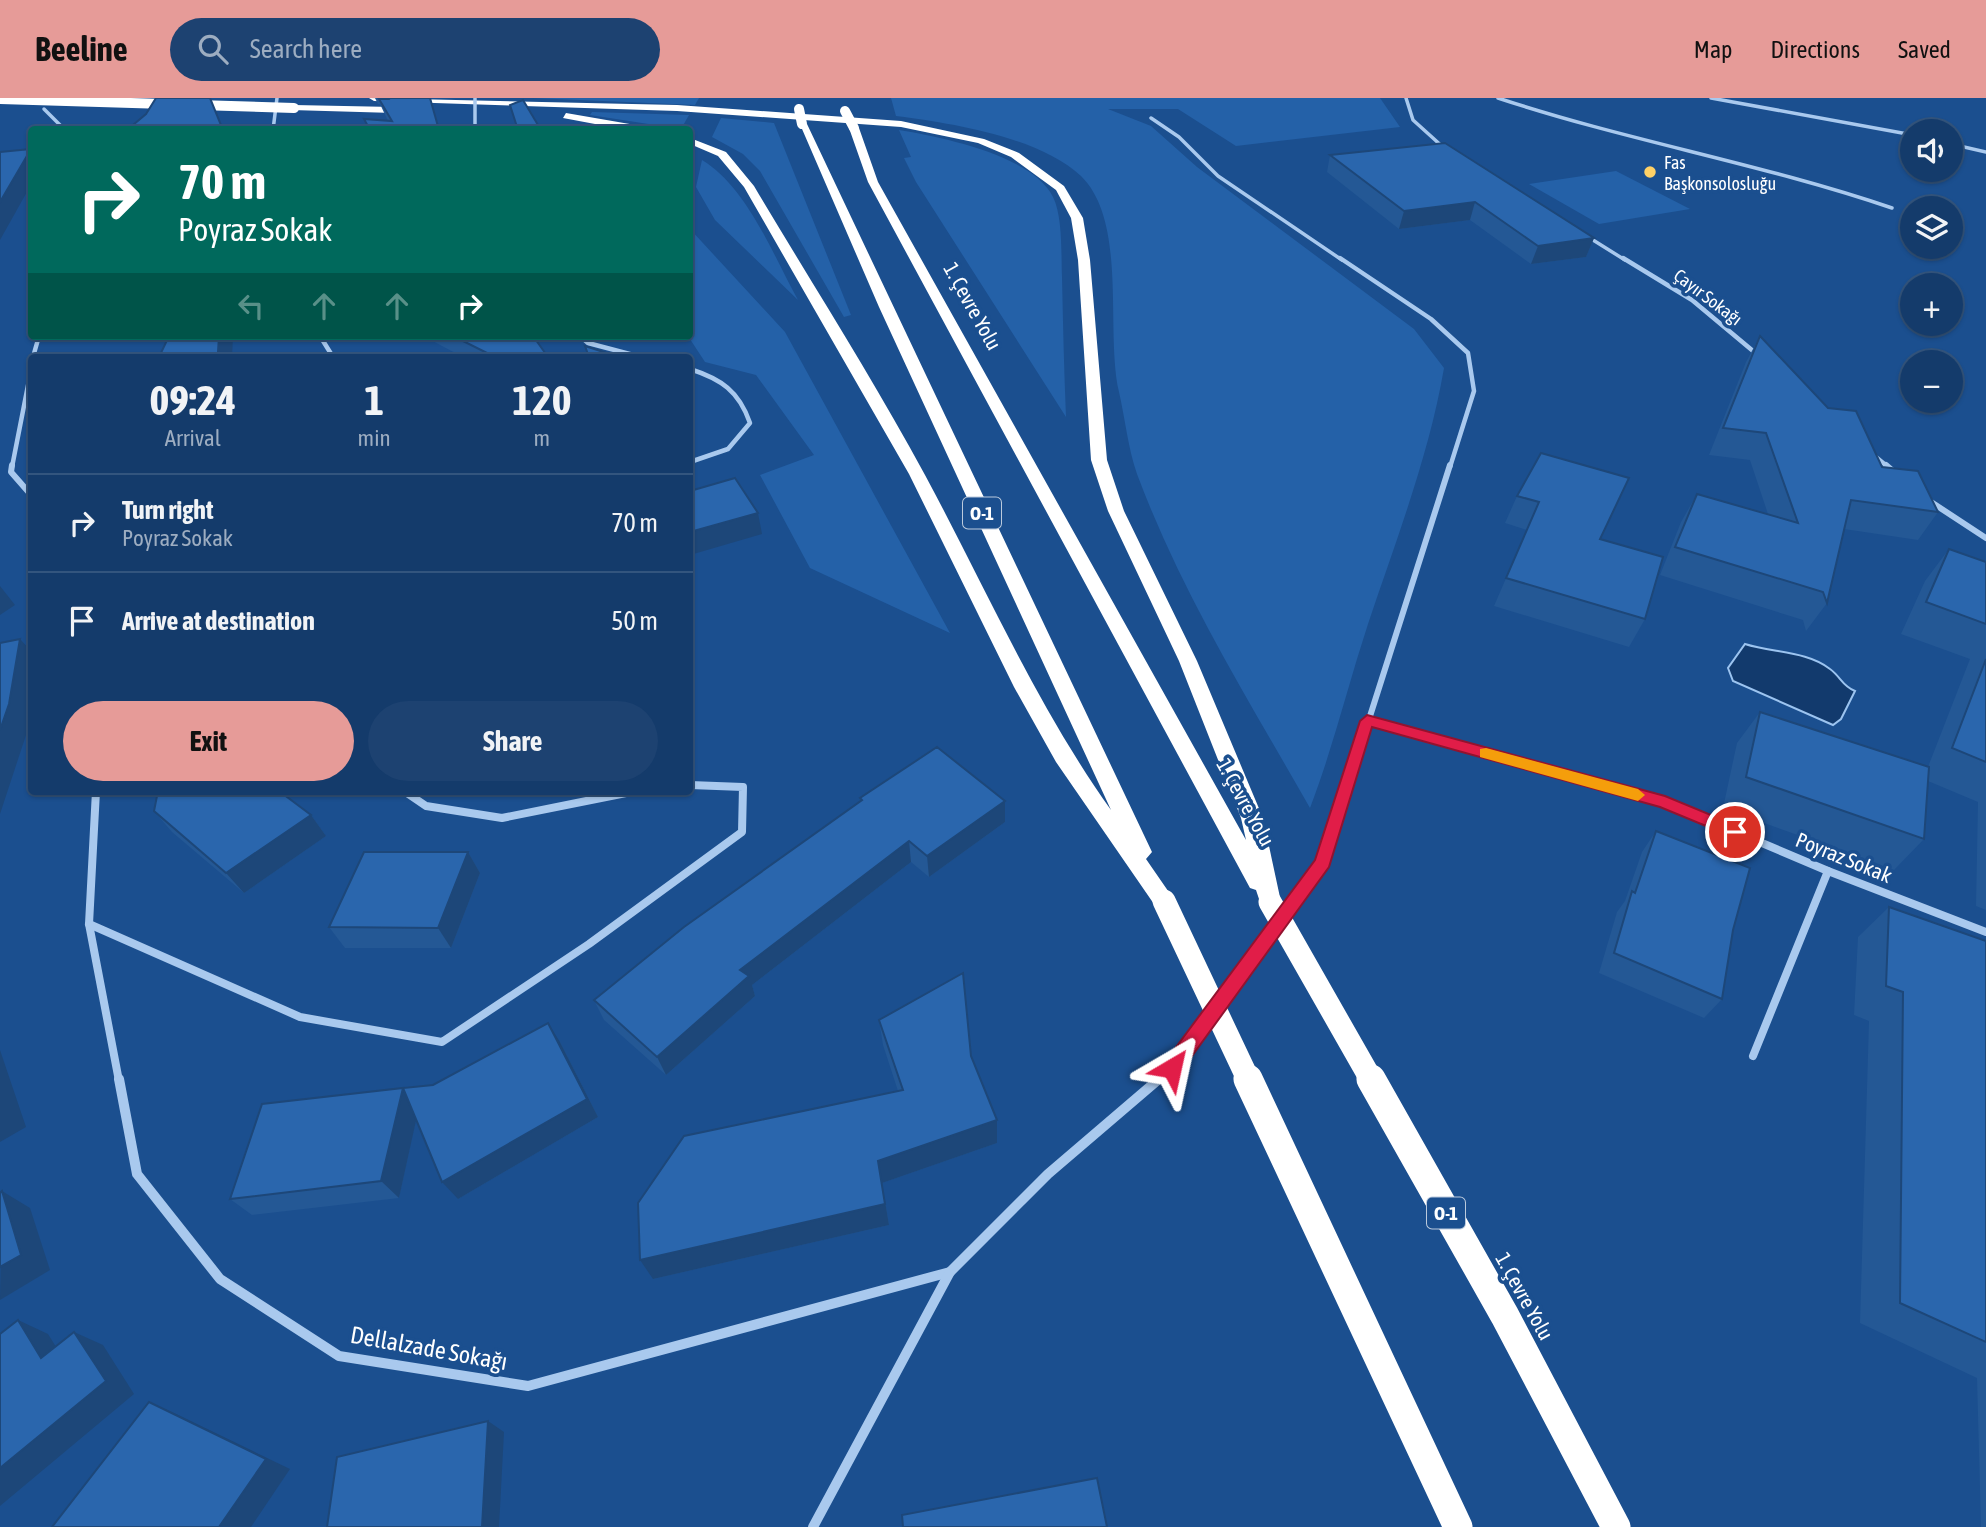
<!DOCTYPE html>
<html lang="en">
<head>
<meta charset="utf-8">
<style>
	:root { --surface:#143b6b; --page:#1d4271; --text:#f1f3f6; --muted:#9dadc1; --line:#33557e; --accent:#e69b98 }
	body { margin:0; font-family:"Asap Condensed",sans-serif; background:var(--page); color:var(--text); height:100vh; display:flex; flex-direction:column; font-size:26px; white-space:nowrap }
	* { box-sizing:border-box; margin:0 }
	p { font-size:23px; color:var(--muted) }
	.icon { flex:none; width:38px; height:38px; fill:none; stroke:currentColor; stroke-width:2; stroke-linecap:round; stroke-linejoin:round }
	.map { position:relative; flex:1; overflow:hidden }
	.drawer { position:absolute; left:28px; top:256px; width:665px; height:441px; display:flex; flex-direction:column; background:var(--surface); border-radius:7px; box-shadow:0 2px 5px #0004,0 0 0 2px var(--line) }
	.drawer>* { flex:none }
	.top-card { position:absolute; left:28px; top:28px; width:665px; height:214px; border-radius:7px; box-shadow:0 2px 5px #0004,0 0 0 2px var(--line); background:#00695c; color:#fff; overflow:hidden }
	.buttons { position:absolute; left:1900px; top:21px; display:grid; gap:14px }
	.buttons a { display:grid; place-items:center; width:63px; height:63px; border-radius:50%; background:var(--surface); box-shadow:0 2px 5px #0004,0 0 0 2px var(--line); font-size:35px }
	.pin { position:absolute; display:grid; place-items:center; width:60px; height:60px; color:#fff; margin:-30px; border:4px solid #fff; border-radius:50%; box-shadow:0 2px 7px #0007 }
	.me { position:absolute; width:77px; margin:-38px; rotate:36deg; stroke-linejoin:round; filter:drop-shadow(0 0 5px #0008) }
	.turn { display:flex; align-items:center; gap:24px; height:147px; padding:0 35px; font-size:32px }
	.turn .icon { width:91px; height:91px; stroke-width:2.5 }
	.turn b { display:block; font-size:49px; line-height:60px }
	.lanes { display:flex; align-items:center; height:66px; padding:0 35px; background:#0003; justify-content:center; gap:35px; direction:ltr }
	.lanes .off { opacity:.35 }
	.eta { display:flex; justify-content:space-evenly; align-items:center; height:119px; text-align:center }
	.eta b { font-size:42px; font-weight:700; line-height:49px }
	.button { display:flex; gap:14px; margin-top:auto; padding:14px 35px }
	.button a { flex:1; height:80px; border-radius:42px; background:var(--accent); color:#111; font-size:28px; font-weight:700; line-height:80px; text-align:center }
	.button a+a { background:var(--page); color:var(--text) }
	ul { padding:0; list-style:none }
	li { display:flex; align-items:center; gap:21px; height:98px; padding:0 35px; border-top:2px solid var(--line) }
	li div { flex:1 }
	li b { display:block; font-size:26px }
	li em { font-style:normal }
	header { display:flex; align-items:center; gap:42px; box-sizing:border-box; height:98px; padding:0 35px; background:var(--accent); color:#111 }
	header strong { font-size:33px }
	nav { display:flex; gap:38px; margin-inline-start:auto; font-size:24px }
	.search { width:490px; height:63px; background:var(--page); display:flex; align-items:center; gap:18px; box-sizing:border-box; padding:0 24px; border-radius:38px; color:var(--muted); font-size:26px }
	.map>svg:first-child { display:block }
	.green { fill:#2461a8 }
	.water { fill:#123a6d; stroke:#9cc4f0; stroke-width:2 }
	.lines { fill:none; stroke-linecap:round; stroke-linejoin:round }
	.minor-far4 { stroke:#a9c9ee; stroke-width:3.5 }
	.minor-far3 { stroke:#a9c9ee; stroke-width:4.5 }
	.minor-far2 { stroke:#a9c9ee; stroke-width:6 }
	.minor-far1 { stroke:#a9c9ee; stroke-width:8 }
	.minor { stroke:#a9c9ee; stroke-width:10 }
	.motorway { fill:#fff; fill-rule:evenodd }
	.minor-bridge { stroke:#a9c9ee; stroke-width:3.5 }
	.motorway-bridge-far2 { stroke:#fff; stroke-width:10 }
	.motorway-bridge-far1 { stroke:#fff; stroke-width:23 }
	.motorway-bridge { stroke:#fff; stroke-width:29 }
	.wall { fill:#245895 }
	.shaded-wall { fill:#1d4779 }
	.building { fill:#2a66ad; stroke:#1d4779; stroke-width:2 }
	.route { fill:#e11d48; stroke:#92132f; stroke-width:2 }
	.slow { fill:#f59e0b }
	.poi-dot { fill:#ffd166; stroke:#1b4f8f; stroke-width:2.5 }
	.labels { text-anchor:middle; dominant-baseline:central; stroke-width:7; stroke-linejoin:round; paint-order:stroke }
	.far-poi-label { font-size:18px; fill:#fff; stroke:#1b4f8f; text-anchor:start }
	.far-street-label { font-size:18px; fill:#fff; stroke:#1b4f8f }
	.shield { fill:#1b4f8f; stroke:#bbcadd; stroke-width:2 }
	.shield-label { font-size:19px; font-weight:bold; fill:#fff }
	.street-label { font-size:21px; fill:#fff; stroke:#1b4f8f }
	.near-street-label { font-size:24px; fill:#fff; stroke:#1b4f8f }
</style>
</head>
<body>
<header>
<strong>Beeline</strong>
<div class="search"><svg class="icon" aria-label="search" viewBox="0 0 24 24"><circle cx="10" cy="10" r="6"/><path d="M15 15l6 6"/></svg>Search here</div>
<nav><a>Map</a><a>Directions</a><a>Saved</a></nav>
</header>
<div class="map">
<svg width="1986" height="1429" viewBox="0 0 1986 1429">
	<rect width="100%" height="100%" fill="#1b4f8f"/>
	<!-- green -->
	<g class="green">
		<path d="M 533,0 L 699,0 L 695,7 Z"/>
		<path d="M 891,0 L 1380,0 L 1400,29 L 1236,48 L 1178,11 L 1108,11 L 1151,28 L 1197,69 L 1414,231 L 1444,270 C 1429,358 1396,442 1368,526 C 1348,587 1333,650 1310,710 C 1248,601 1181,494 1137,376 C 1128,350 1125,320 1119,294 C 1105,233 1128,124 1081,78 C 1039,39 951,25 896,18 Z"/>
		<path d="M 592,14 L 689,17 L 681,31 L 590,17 Z"/>
		<path d="M 721,20 L 774,25 L 851,217 L 844,219 L 760,73 L 743,56 L 712,39 Z"/>
		<path d="M 899,32 C 941,39 1032,57 1053,99 C 1063,119 1061,157 1062,179 C 1063,226 1064,273 1066,319 L 916,84 L 904,60 L 911,59 Z"/>
		<path d="M 702,62 C 747,89 773,157 798,202 L 715,122 L 696,89 Z"/>
		<path d="M 1616,73 L 1690,111 L 1599,126 L 1529,86 Z"/>
		<path d="M 690,131 L 785,234 L 950,535 L 810,470 L 760,377 L 814,357 L 756,277 L 705,264 L 688,238 Z"/>
	</g>
	<!-- water -->
	<path class="water" d="M 1745,546 C 1773,555 1807,553 1830,571 C 1841,579 1842,588 1855,593 L 1841,621 L 1833,627 L 1733,583 L 1728,570 Z"/>
	<g class="lines">
		<!-- minor-far4 -->
		<g class="minor-far4">
			<path d="M 1406,0 L 1413,22 L 1444,50"/>
			<path d="M 1498,0 C 1628,43 1763,66 1892,110"/>
			<path d="M 1711,0 L 1913,37"/>
			<path d="M 44,11 L 65,32"/>
			<path d="M 1151,20 L 1179,39 L 1218,78 L 1342,162"/>
			<path d="M 273,32 L 277,0"/>
			<path d="M 1951,46 L 1986,54"/>
			<path d="M 1585,137 L 1625,162"/>
		</g>
		<!-- minor-far3 -->
		<g class="minor-far3">
			<path d="M 1340,160 L 1431,221 L 1468,255 L 1474,293 L 1450,369"/>
			<path d="M 1623,160 L 1692,202 L 1759,258"/>
			<path d="M 320,238 L 333,259"/>
			<path d="M 580,238 L 588,245 L 641,259"/>
			<path d="M 33,259 L 39,238"/>
			<path d="M 690,271 C 721,281 739,293 750,325 L 728,351 L 690,364"/>
			<path d="M 1871,355 L 1888,369"/>
			<path d="M 12,369 L 32,267"/>
		</g>
		<!-- minor-far2 -->
		<g class="minor-far2">
			<path d="M 12,367 L 11,374 L 32,398"/>
			<path d="M 1886,367 L 1894,374"/>
			<path d="M 1928,402 L 1986,440"/>
			<path d="M 1367,623 L 1419,637"/>
			<path d="M 1364,637 L 1450,367"/>
		</g>
		<!-- minor-far1 -->
		<g class="minor-far1">
			<path d="M 1412,635 L 1665,704 L 1828,773 L 1986,834"/>
			<path d="M 96,693 L 89,826 L 119,983"/>
			<path d="M 404,693 L 426,708 L 502,720 L 636,693"/>
			<path d="M 89,826 L 300,919 L 442,944 L 589,846 L 742,734 L 743,689 L 690,687"/>
			<path d="M 1753,958 L 1828,773"/>
			<path d="M 1157,983 L 1172,970 L 1323,765 L 1364,635"/>
		</g>
		<!-- minor -->
		<g class="minor">
			<path d="M 119,981 L 137,1076 L 220,1181 L 339,1258 L 528,1288 L 950,1174"/>
			<path d="M 813,1429 L 950,1174 L 1048,1076 L 1159,981"/>
		</g>
		<!-- motorway -->
		<g class="motorway">
			<path d="M 369,0 L 677,7 L 901,23 L 984,41 L 1019,55 L 1064,88 L 1083,120 L 1090,162 L 1107,362 L 1124,413 L 1197,563 L 1263,720 L 1281,804 L 1278,810 L 1270,813 L 1262,810 L 1256,792 L 1250,790 L 868,84 L 849,30 L 854,27 L 859,30 L 878,84 L 1246,742 L 1241,720 L 1179,563 L 1108,413 L 1091,362 L 1078,162 L 1071,120 L 1056,92 L 1011,59 L 978,45 L 901,29 L 677,13 L 374,3 Z"/>
			<path d="M 294,7 L 394,9 L 399,12 L 394,15 L 291,12 Z"/>
			<path d="M 566,15 L 647,29 L 651,32 L 627,32 L 563,20 Z"/>
			<path d="M 799,24 L 807,26 L 1152,754 L 1146,761 L 1175,803 L 1172,809 L 1164,812 L 1156,809 L 1056,664 L 1014,589 L 909,376 L 744,89 L 718,58 L 690,46 L 690,40 L 726,54 L 754,88 C 811,184 872,279 925,377 C 986,490 1036,607 1111,712 L 879,209 Z"/>
		</g>
		<!-- minor-bridge -->
		<path class="minor-bridge" d="M 475,0 L 475,32"/>
		<!-- motorway-bridge-far2 -->
		<g class="motorway-bridge-far2">
			<path d="M 0,1 L 294,10"/>
			<path d="M 799,11 L 802,26"/>
			<path d="M 845,13 L 854,30"/>
		</g>
		<!-- motorway-bridge-far1 -->
		<g class="motorway-bridge-far1">
			<path d="M 1164,803 L 1249,983"/>
			<path d="M 1270,804 L 1372,983"/>
		</g>
		<!-- motorway-bridge -->
		<g class="motorway-bridge">
			<path d="M 1248,981 L 1458,1429"/>
			<path d="M 1371,981 L 1505,1218 L 1616,1429"/>
		</g>
	</g>
	<!-- wall -->
	<g class="wall">
		<path d="M 375,0 L 430,0 L 440,32 L 368,32 L 364,21 L 388,23 L 380,6 L 378,6 Z"/>
		<path d="M 1330,57 L 1594,140 L 1586,159 L 1531,166 L 1470,122 L 1399,131 L 1327,74 Z"/>
		<path d="M 423,238 L 533,238 L 548,259 L 463,259 Z"/>
		<path d="M 1760,238 L 1882,369 L 1938,414 L 1918,442 L 1844,431 L 1827,505 L 1806,533 L 1803,522 L 1660,477 L 1681,424 L 1697,396 L 1768,416 L 1750,362 L 1709,357 L 1746,264 Z"/>
		<path d="M 1541,355 L 1600,441 L 1645,521 L 1629,549 L 1494,508 L 1527,432 L 1505,425 L 1517,398 Z"/>
		<path d="M 1949,451 L 1986,464 L 1986,812 L 1976,808 L 1978,704 L 1928,683 L 1924,741 L 1894,772 L 1723,710 L 1737,645 L 1760,614 L 1928,669 L 1970,561 L 1901,536 L 1925,483 Z"/>
		<path d="M 158,693 L 281,693 L 281,694 L 311,717 L 326,738 L 244,795 L 172,734 L 154,713 Z"/>
		<path d="M 860,700 L 1005,724 L 929,779 L 911,764 L 752,887 L 755,898 L 666,977 L 604,922 L 594,902 L 860,703 Z"/>
		<path d="M 1656,733 L 1733,832 L 1722,901 L 1704,920 L 1599,875 L 1617,814 L 1625,803 L 1642,754 Z"/>
		<path d="M 468,754 L 480,775 L 451,850 L 345,850 L 329,829 Z"/>
		<path d="M 1889,809 L 1986,843 L 1986,1429 L 1981,1429 L 1977,1280 L 1860,1225 L 1869,923 L 1854,917 L 1858,839 Z"/>
		<path d="M 879,922 L 971,958 L 997,1045 L 882,1085 L 889,1127 L 653,1181 L 898,993 L 883,947 Z"/>
		<path d="M 560,944 L 598,1019 L 458,1101 L 416,1021 L 399,1100 L 252,1117 L 230,1101 L 433,987 Z"/>
	</g>
	<!-- shaded-wall -->
	<g class="shaded-wall">
		<path d="M 31,51 L 32,85 L 0,142 L 0,104 Z"/>
		<path d="M 1475,104 L 1470,122 L 1399,131 L 1404,113 Z"/>
		<path d="M 1594,140 L 1586,159 L 1531,166 L 1538,148 Z"/>
		<path d="M 219,238 L 233,238 L 232,259 L 216,259 Z"/>
		<path d="M 758,415 L 762,436 L 690,457 L 690,434 Z"/>
		<path d="M 0,488 L 15,507 L 0,517 Z"/>
		<path d="M 20,541 L 32,554 L 32,609 L 29,628 L 0,716 L 0,632 Z"/>
		<path d="M 1005,703 L 1005,724 L 929,779 L 927,758 Z"/>
		<path d="M 311,717 L 326,738 L 244,795 L 226,775 Z"/>
		<path d="M 909,743 L 911,764 L 752,887 L 755,898 L 666,977 L 657,959 L 740,872 Z"/>
		<path d="M 468,754 L 480,775 L 451,850 L 438,830 Z"/>
		<path d="M 548,925 L 560,944 L 598,1019 L 458,1101 L 442,1084 Z"/>
		<path d="M 0,952 L 26,1029 L 0,1044 Z"/>
		<path d="M 403,990 L 419,1009 L 399,1100 L 381,1083 Z"/>
		<path d="M 997,1022 L 997,1045 L 882,1085 L 889,1127 L 653,1181 L 640,1162 L 878,1063 Z"/>
		<path d="M 2,1093 L 30,1110 L 50,1172 L 0,1202 Z"/>
		<path d="M 18,1222 L 48,1236 L 71,1273 L 41,1260 Z"/>
		<path d="M 74,1234 L 103,1247 L 134,1296 L 0,1408 L 0,1370 Z"/>
		<path d="M 149,1304 L 176,1316 L 290,1371 L 251,1429 L 219,1429 Z"/>
		<path d="M 488,1323 L 504,1334 L 499,1429 L 482,1429 Z"/>
	</g>
	<!-- building -->
	<g class="building">
		<path d="M 156,0 L 210,0 L 223,32 L 127,32 L 146,16 Z"/>
		<path d="M 390,0 L 430,0 L 439,32 L 370,32 L 364,21 L 392,23 L 379,1 L 389,1 Z"/>
		<path d="M 523,2 L 541,32 L 518,32 L 510,7 Z"/>
		<path d="M 1445,45 L 1594,140 L 1538,148 L 1475,104 L 1404,113 L 1330,57 Z"/>
		<path d="M 31,51 L 0,104 L 0,54 Z"/>
		<path d="M 169,238 L 219,238 L 218,254 L 216,259 L 159,259 Z"/>
		<path d="M 453,238 L 533,238 L 548,259 L 495,259 Z"/>
		<path d="M 1760,238 L 1828,310 L 1856,313 L 1882,369 L 1918,373 L 1938,414 L 1851,402 L 1827,505 L 1823,494 L 1675,449 L 1697,396 L 1798,425 L 1766,335 L 1723,330 Z"/>
		<path d="M 585,248 L 619,259 L 589,259 Z"/>
		<path d="M 1541,355 L 1629,380 L 1600,441 L 1663,459 L 1645,521 L 1506,480 L 1539,404 L 1517,398 Z"/>
		<path d="M 735,380 L 758,415 L 690,434 L 690,393 Z"/>
		<path d="M 1949,451 L 1986,464 L 1986,526 L 1926,504 Z"/>
		<path d="M 20,541 L 9,606 L 0,632 L 0,545 Z"/>
		<path d="M 1986,561 L 1986,664 L 1952,650 Z"/>
		<path d="M 1760,614 L 1929,669 L 1924,741 L 1746,679 Z"/>
		<path d="M 937,649 L 1005,703 L 927,758 L 909,743 L 740,872 L 749,878 L 657,959 L 594,902 L 684,829 L 862,702 L 860,700 Z"/>
		<path d="M 158,693 L 279,693 L 311,717 L 226,775 L 154,713 Z"/>
		<path d="M 1656,733 L 1750,770 L 1733,832 L 1722,901 L 1614,855 L 1632,793 L 1635,795 Z"/>
		<path d="M 364,754 L 468,754 L 438,830 L 329,829 Z"/>
		<path d="M 1889,809 L 1986,843 L 1986,1244 L 1900,1205 L 1903,894 L 1886,888 Z"/>
		<path d="M 963,875 L 971,958 L 997,1022 L 878,1063 L 885,1106 L 640,1162 L 638,1105 L 684,1038 L 903,992 L 879,922 Z"/>
		<path d="M 548,925 L 587,1001 L 442,1084 L 403,990 L 433,987 Z"/>
		<path d="M 403,990 L 381,1083 L 230,1101 L 262,1006 Z"/>
		<path d="M 2,1093 L 21,1157 L 0,1169 L 0,1095 Z"/>
		<path d="M 18,1222 L 41,1260 L 74,1234 L 106,1283 L 0,1370 L 0,1236 Z"/>
		<path d="M 149,1304 L 266,1361 L 219,1429 L 52,1429 Z"/>
		<path d="M 488,1323 L 482,1429 L 327,1429 L 337,1359 Z"/>
		<path d="M 1097,1380 L 1107,1429 L 903,1429 L 902,1417 Z"/>
	</g>
	<!-- route -->
	<path class="route" d="M 1367,617 L 1665,698 L 1740,729 L 1743,734 L 1735,740 L 1660,709 L 1372,629 L 1329,769 L 1179,976 L 1172,979 L 1165,976 L 1162,970 L 1165,964 L 1315,762 L 1360,623 Z"/>
	<!-- slow -->
	<path class="slow" d="M 1486,650 L 1638,691 L 1645,697 L 1638,703 L 1480,659 L 1480,651 Z"/>
	<!-- markers -->
	<circle class="poi-dot" cx="1650" cy="74" r="7"/>
	<g class="labels">
		<!-- far-poi labels -->
		<g class="far-poi-label">
			<text x="1664" y="64">Fas<tspan x="1664" dy="21">Başkonsolosluğu</tspan></text>
		</g>
		<!-- far-street labels -->
		<g class="far-street-label">
			<text transform="translate(1708 199) rotate(37)">Çayır Sokağı</text>
		</g>
		<!-- shield labels -->
		<g class="shield">
			<rect x="963" y="399.5" width="38" height="31" rx="5"/>
			<rect x="1427" y="1099.5" width="38" height="31" rx="5"/>
		</g>
		<g class="shield-label">
			<text x="982" y="415">O-1</text>
			<text x="1446" y="1115">O-1</text>
		</g>
		<!-- street labels -->
		<g class="street-label">
			<text transform="translate(973 208) rotate(61)">1. Çevre Yolu</text>
			<text transform="translate(1246 704) rotate(61)">1. Çevre Yolu</text>
			<text transform="translate(1844 759) rotate(22)">Poyraz Sokak</text>
			<text transform="translate(1525 1198) rotate(61)">1. Çevre Yolu</text>
		</g>
		<!-- near-street labels -->
		<g class="near-street-label">
			<text transform="translate(429 1250) rotate(10)">Dellalzade Sokağı</text>
		</g>
	</g>
</svg>
<div class="buttons">
<a><svg class="icon" aria-label="sound" viewBox="0 0 24 24"><path d="M4 9h4l5-4v14l-5-4H4zM17 9q2 3 0 6"/></svg></a>
<a><svg class="icon" aria-label="layers" viewBox="0 0 24 24"><path d="M12 4l9 5-9 5-9-5zM3 14l9 5 9-5"/></svg></a>
<a>+</a>
<a>−</a>
</div>
<div class="pin" style="left:1735px;top:734px;background:#d93025"><svg class="icon" aria-label="arrive" viewBox="0 0 24 24"><path d="M6 21V4h12l-3 4 3 4H6"/></svg></div>
<svg class="me" style="left:1172px;top:970px" viewBox="-20 -20 40 40"><path d="M0-17L14 15 0 8-14 15z" fill="#e11d48" stroke="#fff" stroke-width="4"/></svg>
<div class="top-card">
<div class="turn"><svg class="icon" aria-label="right" viewBox="0 0 24 24"><path d="M7 20v-9h11M14 6l5 5-5 5"/></svg><div><b>70 m</b>Poyraz Sokak</div></div>
<div class="lanes"><svg class="icon off" aria-label="left" viewBox="0 0 24 24"><path d="M17 20v-9H6M10 6l-5 5 5 5"/></svg><svg class="icon off" aria-label="ahead" viewBox="0 0 24 24"><path d="M12 20V5M6 11l6-6 6 6"/></svg><svg class="icon off" aria-label="ahead" viewBox="0 0 24 24"><path d="M12 20V5M6 11l6-6 6 6"/></svg><svg class="icon" aria-label="right" viewBox="0 0 24 24"><path d="M7 20v-9h11M14 6l5 5-5 5"/></svg></div>
</div>
<section class="drawer">
<div class="eta">
<div><b>09:24</b><p>Arrival</p></div>
<div><b>1</b><p>min</p></div>
<div><b>120</b><p>m</p></div>
</div>
<ul>
<li><svg class="icon" aria-label="right" viewBox="0 0 24 24"><path d="M7 20v-9h11M14 6l5 5-5 5"/></svg><div><b>Turn right</b><p>Poyraz Sokak</p></div><em>70 m</em></li>
<li><svg class="icon" aria-label="arrive" viewBox="0 0 24 24"><path d="M6 21V4h12l-3 4 3 4H6"/></svg><div><b>Arrive at destination</b></div><em>50 m</em></li>
</ul>
<div class="button"><a>Exit</a><a>Share</a></div>
</section>
</div>
</body>
</html>
